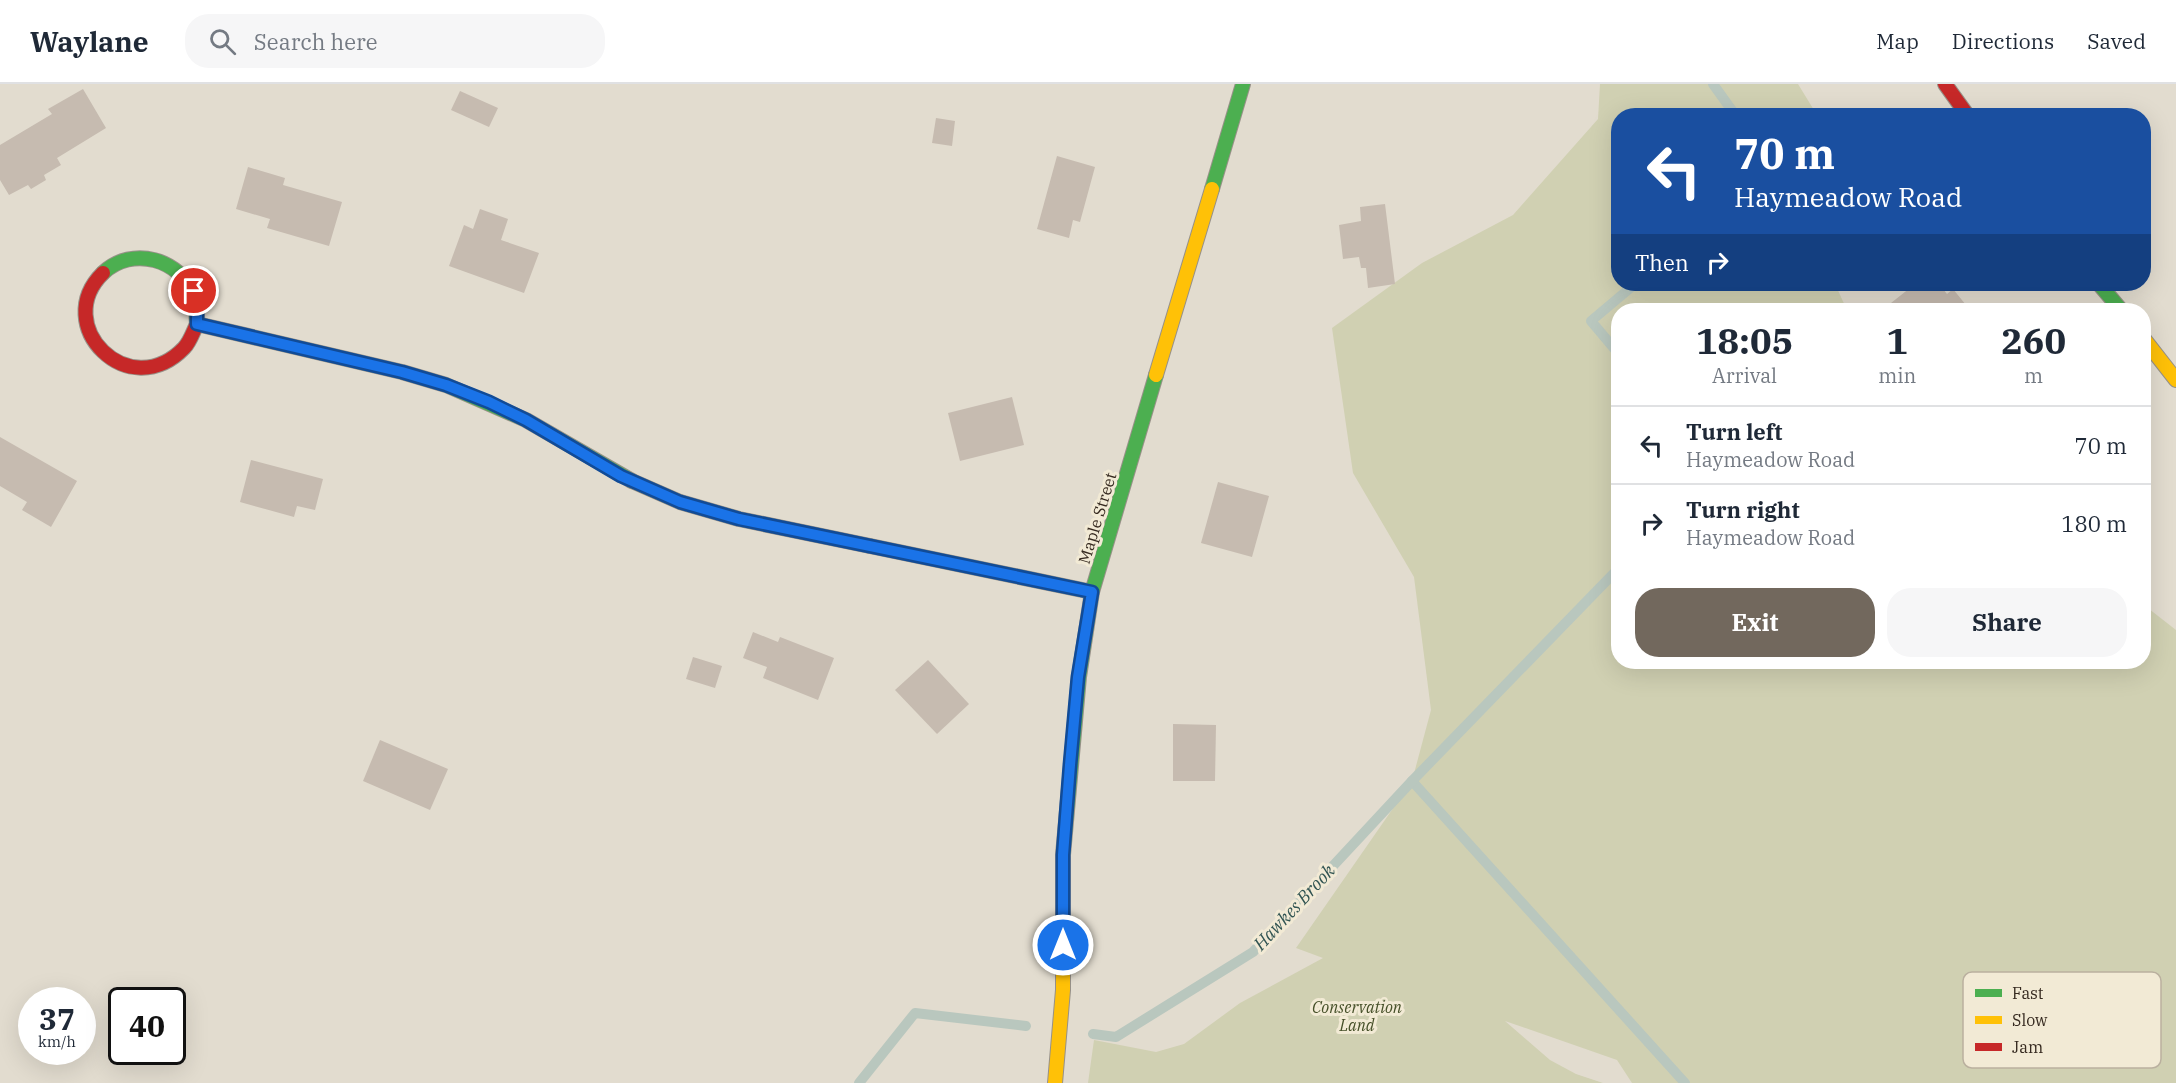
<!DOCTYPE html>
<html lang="en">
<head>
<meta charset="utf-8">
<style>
	:root { --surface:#fff; --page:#f6f6f7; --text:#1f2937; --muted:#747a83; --line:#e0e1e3; --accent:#72685d }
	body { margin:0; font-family:"IBM Plex Serif",serif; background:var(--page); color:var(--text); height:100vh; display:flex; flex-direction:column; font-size:22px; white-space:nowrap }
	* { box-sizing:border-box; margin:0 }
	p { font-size:20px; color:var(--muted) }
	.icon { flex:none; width:33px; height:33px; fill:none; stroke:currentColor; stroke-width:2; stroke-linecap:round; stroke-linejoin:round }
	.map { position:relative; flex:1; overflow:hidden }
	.side { position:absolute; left:1611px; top:219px; width:540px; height:366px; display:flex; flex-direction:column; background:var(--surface); border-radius:24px; box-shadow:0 6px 24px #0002 }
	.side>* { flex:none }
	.hud { position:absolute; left:1611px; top:24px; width:540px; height:183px; border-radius:24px; box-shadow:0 6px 24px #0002; background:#1a4fa0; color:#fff; overflow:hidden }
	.speed { position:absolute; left:18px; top:903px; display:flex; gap:12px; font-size:30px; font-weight:700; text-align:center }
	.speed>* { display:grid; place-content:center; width:78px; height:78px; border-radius:50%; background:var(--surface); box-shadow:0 6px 24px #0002; line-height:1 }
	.speed small { font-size:15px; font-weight:400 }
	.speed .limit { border:3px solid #111; border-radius:9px; background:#fff; color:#111 }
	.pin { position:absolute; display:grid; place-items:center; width:51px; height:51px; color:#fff; margin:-26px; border:3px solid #fff; border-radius:50%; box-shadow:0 2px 6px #0007 }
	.me { position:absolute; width:66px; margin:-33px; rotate:0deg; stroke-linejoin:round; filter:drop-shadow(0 0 4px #0008) }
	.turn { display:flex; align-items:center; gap:21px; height:126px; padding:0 24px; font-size:27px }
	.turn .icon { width:78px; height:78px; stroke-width:2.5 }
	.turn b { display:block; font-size:42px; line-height:51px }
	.then { display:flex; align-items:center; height:57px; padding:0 24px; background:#0003; gap:12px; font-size:22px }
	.eta { display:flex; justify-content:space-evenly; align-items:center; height:102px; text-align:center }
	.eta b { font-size:36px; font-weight:700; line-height:42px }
	.button { display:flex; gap:12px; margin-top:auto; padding:12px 24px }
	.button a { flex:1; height:69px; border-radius:24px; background:var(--accent); color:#fff; font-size:24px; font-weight:700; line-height:69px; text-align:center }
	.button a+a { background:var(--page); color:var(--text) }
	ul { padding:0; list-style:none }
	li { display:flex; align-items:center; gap:18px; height:78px; padding:0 24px; border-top:2px solid var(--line) }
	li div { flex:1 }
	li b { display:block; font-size:22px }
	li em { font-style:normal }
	header { display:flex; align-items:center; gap:36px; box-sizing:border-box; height:84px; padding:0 30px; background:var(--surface); border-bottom:2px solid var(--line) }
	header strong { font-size:28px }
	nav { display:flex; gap:33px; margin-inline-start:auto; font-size:21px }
	.search { width:420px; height:54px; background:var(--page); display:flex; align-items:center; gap:15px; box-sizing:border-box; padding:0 21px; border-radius:24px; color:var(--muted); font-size:22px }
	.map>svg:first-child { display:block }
	.green { fill:#d0d0b2 }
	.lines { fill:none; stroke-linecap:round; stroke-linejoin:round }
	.stream { stroke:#b9c7be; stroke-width:10 }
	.building { fill:#c6bbb0 }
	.fast-casing { stroke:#979188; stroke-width:16 }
	.slow-casing { stroke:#979188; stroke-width:16 }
	.jam-casing { stroke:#979188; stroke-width:16 }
	.fast { stroke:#4caf50; stroke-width:14 }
	.slow { stroke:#ffc107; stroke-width:14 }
	.jam { stroke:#c62828; stroke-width:14 }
	.route-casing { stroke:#114b97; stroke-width:15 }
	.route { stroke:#1a73e8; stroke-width:10 }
	.labels { text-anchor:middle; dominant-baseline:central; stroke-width:6; stroke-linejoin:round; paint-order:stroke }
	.street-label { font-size:16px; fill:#362a20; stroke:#f2ead5 }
	.park-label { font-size:16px; font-style:italic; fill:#465029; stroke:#f2ead5 }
	.water-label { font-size:18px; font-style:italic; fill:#315452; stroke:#f2ead5 }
	.key { fill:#f2ead5; stroke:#bab09f; stroke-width:1.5 }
	.key-label { font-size:16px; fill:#362a20 }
</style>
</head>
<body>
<header>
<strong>Waylane</strong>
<div class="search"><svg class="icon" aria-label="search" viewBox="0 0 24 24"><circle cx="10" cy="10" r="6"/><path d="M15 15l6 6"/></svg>Search here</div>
<nav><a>Map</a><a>Directions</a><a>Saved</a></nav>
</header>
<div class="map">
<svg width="2176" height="999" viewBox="0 0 2176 999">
	<rect width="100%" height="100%" fill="#e2dccf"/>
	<!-- green -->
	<path class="green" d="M 1600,0 L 1798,0 L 1817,31 L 1618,32 L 1618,200 L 1835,200 L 1847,226 L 1618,226 L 1618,578 L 2144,578 L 2144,521 L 2176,546 L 2176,999 L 1632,999 L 1617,976 L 1505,937 L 1550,976 L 1576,990 L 1603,999 L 1088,999 L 1094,956 L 1156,968 L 1184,960 L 1240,919 L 1323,874 L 1296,864 L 1412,697 L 1431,626 L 1414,493 L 1353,389 L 1332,244 L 1422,179 L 1513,131 L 1598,35 Z"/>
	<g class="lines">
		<!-- stream -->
		<g class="stream">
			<path d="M 1713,0 L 1736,32"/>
			<path d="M 1618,269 L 1591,237 L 1635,200"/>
			<path d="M 1412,697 L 1685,999"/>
			<path d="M 1093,950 L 1116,953 L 1253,868 L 1412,697 L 1618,485"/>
			<path d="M 859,999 L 915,929 L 1026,942"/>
		</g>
	</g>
	<!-- building -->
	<g class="building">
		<path d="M 83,5 L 106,44 L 57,74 L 61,81 L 44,91 L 46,96 L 31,105 L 28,101 L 9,111 L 0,96 L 0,61 L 52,30 L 48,25 Z"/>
		<path d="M 460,7 L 498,24 L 489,43 L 451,26 Z"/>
		<path d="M 936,34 L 955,37 L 952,62 L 932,59 Z"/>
		<path d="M 1057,72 L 1095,83 L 1080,138 L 1073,136 L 1069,154 L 1037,145 Z"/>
		<path d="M 248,83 L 285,94 L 283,101 L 342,118 L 329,162 L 267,144 L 270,135 L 236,125 Z"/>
		<path d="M 1385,120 L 1395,200 L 1368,204 L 1366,184 L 1361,184 L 1359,173 L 1343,175 L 1339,141 L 1361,137 L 1360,123 Z"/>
		<path d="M 480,125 L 508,135 L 501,156 L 539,169 L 524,209 L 449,182 L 464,141 L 473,145 Z"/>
		<path d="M 1915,200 L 1939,200 L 1947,210 L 1953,205 L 1970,226 L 1897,226 L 1891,219 Z"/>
		<path d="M 1012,313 L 1024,361 L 960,377 L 948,329 Z"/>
		<path d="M 0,353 L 77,397 L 51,443 L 22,426 L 27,418 L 0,402 Z"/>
		<path d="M 251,376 L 323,395 L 315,426 L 297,422 L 294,433 L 240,418 Z"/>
		<path d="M 1218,398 L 1269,412 L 1252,473 L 1201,459 Z"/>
		<path d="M 753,548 L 778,558 L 780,553 L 834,574 L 818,616 L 763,594 L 767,583 L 743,574 Z"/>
		<path d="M 693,573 L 722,582 L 715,604 L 686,595 Z"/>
		<path d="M 928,576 L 969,620 L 937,650 L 895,606 Z"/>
		<path d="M 1173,640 L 1216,641 L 1215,697 L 1173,697 Z"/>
		<path d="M 380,656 L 448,685 L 430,726 L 363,697 Z"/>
	</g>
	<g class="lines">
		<!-- fast casing -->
		<g class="fast-casing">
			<g id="fast">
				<path d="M 1212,105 L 1243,0"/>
				<path d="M 103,189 C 132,161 181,175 194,212 C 197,220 196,231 197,240 L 402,288 L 446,301 L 526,336 L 632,397"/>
				<path d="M 2099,200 L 2121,226"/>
				<path d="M 870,462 L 1092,508"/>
				<path d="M 1063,808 L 1063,771 L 1079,593 L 1092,508 L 1156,291"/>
			</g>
		</g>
		<!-- slow casing -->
		<g class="slow-casing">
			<g id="slow">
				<path d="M 2144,255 L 2176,296"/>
				<path d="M 1156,291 L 1212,105"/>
				<path d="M 632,397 L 680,418 L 739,435 L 870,462"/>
				<path d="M 1055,999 L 1063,906 L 1063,808"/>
			</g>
		</g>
		<!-- jam casing -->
		<g class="jam-casing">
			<g id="jam">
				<path d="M 1945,0 L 1968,32"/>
				<path d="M 103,189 C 50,241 129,321 184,264 C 190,258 193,248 197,240"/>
			</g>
		</g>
		<!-- fast -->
		<use href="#fast" class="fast"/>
		<!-- slow -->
		<use href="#slow" class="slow"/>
		<!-- jam -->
		<use href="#jam" class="jam"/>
	</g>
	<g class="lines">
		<!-- route casing -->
		<g class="route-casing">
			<path id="route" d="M 194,207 L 197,218 L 197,240 L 402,288 L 446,301 L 489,318 L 526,336 L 621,392 L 680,418 L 739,435 L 1092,508 L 1078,593 L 1070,681 L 1063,771 L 1063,861"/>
		</g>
		<!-- route -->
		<use href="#route" class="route"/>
	</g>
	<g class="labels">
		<!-- street labels -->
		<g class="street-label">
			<text transform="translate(1097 434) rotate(-73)">Maple Street</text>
		</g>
		<!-- park labels -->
		<g class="park-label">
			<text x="1357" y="923">Conservation<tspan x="1357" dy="18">Land</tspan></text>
		</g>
		<!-- water labels -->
		<g class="water-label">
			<text transform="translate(1294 823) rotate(-47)">Hawkes Brook</text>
		</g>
	</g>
	<!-- legend -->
	<rect x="1963" y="888" width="198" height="96" rx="9" class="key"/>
	<rect x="1975" y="905" width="27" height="8" fill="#4caf50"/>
	<rect x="1975" y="932" width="27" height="8" fill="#ffc107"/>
	<rect x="1975" y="959" width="27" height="8" fill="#c62828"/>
	<g class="key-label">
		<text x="2012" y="915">Fast</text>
		<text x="2012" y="942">Slow</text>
		<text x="2012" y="969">Jam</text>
	</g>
</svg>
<div class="speed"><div>37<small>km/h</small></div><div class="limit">40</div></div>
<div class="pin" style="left:194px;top:207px;background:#d93025"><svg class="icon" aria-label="arrive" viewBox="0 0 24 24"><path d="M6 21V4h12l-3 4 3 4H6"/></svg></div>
<svg class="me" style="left:1063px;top:861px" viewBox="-20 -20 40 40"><circle r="17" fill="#1a73e8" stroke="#fff" stroke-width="3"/><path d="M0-11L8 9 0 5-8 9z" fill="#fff"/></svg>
<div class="hud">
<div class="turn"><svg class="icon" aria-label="left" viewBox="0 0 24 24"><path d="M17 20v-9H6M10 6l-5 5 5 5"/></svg><div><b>70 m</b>Haymeadow Road</div></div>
<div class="then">Then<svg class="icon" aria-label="right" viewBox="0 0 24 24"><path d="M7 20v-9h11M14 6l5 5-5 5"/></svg></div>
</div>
<section class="side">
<div class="eta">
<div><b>18:05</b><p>Arrival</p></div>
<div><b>1</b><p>min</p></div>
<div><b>260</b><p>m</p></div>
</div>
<ul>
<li><svg class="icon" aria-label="left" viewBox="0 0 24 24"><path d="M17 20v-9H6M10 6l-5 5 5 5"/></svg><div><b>Turn left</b><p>Haymeadow Road</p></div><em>70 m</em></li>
<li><svg class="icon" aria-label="right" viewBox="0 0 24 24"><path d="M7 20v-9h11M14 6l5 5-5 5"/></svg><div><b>Turn right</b><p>Haymeadow Road</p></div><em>180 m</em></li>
</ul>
<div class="button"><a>Exit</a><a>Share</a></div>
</section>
</div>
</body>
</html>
